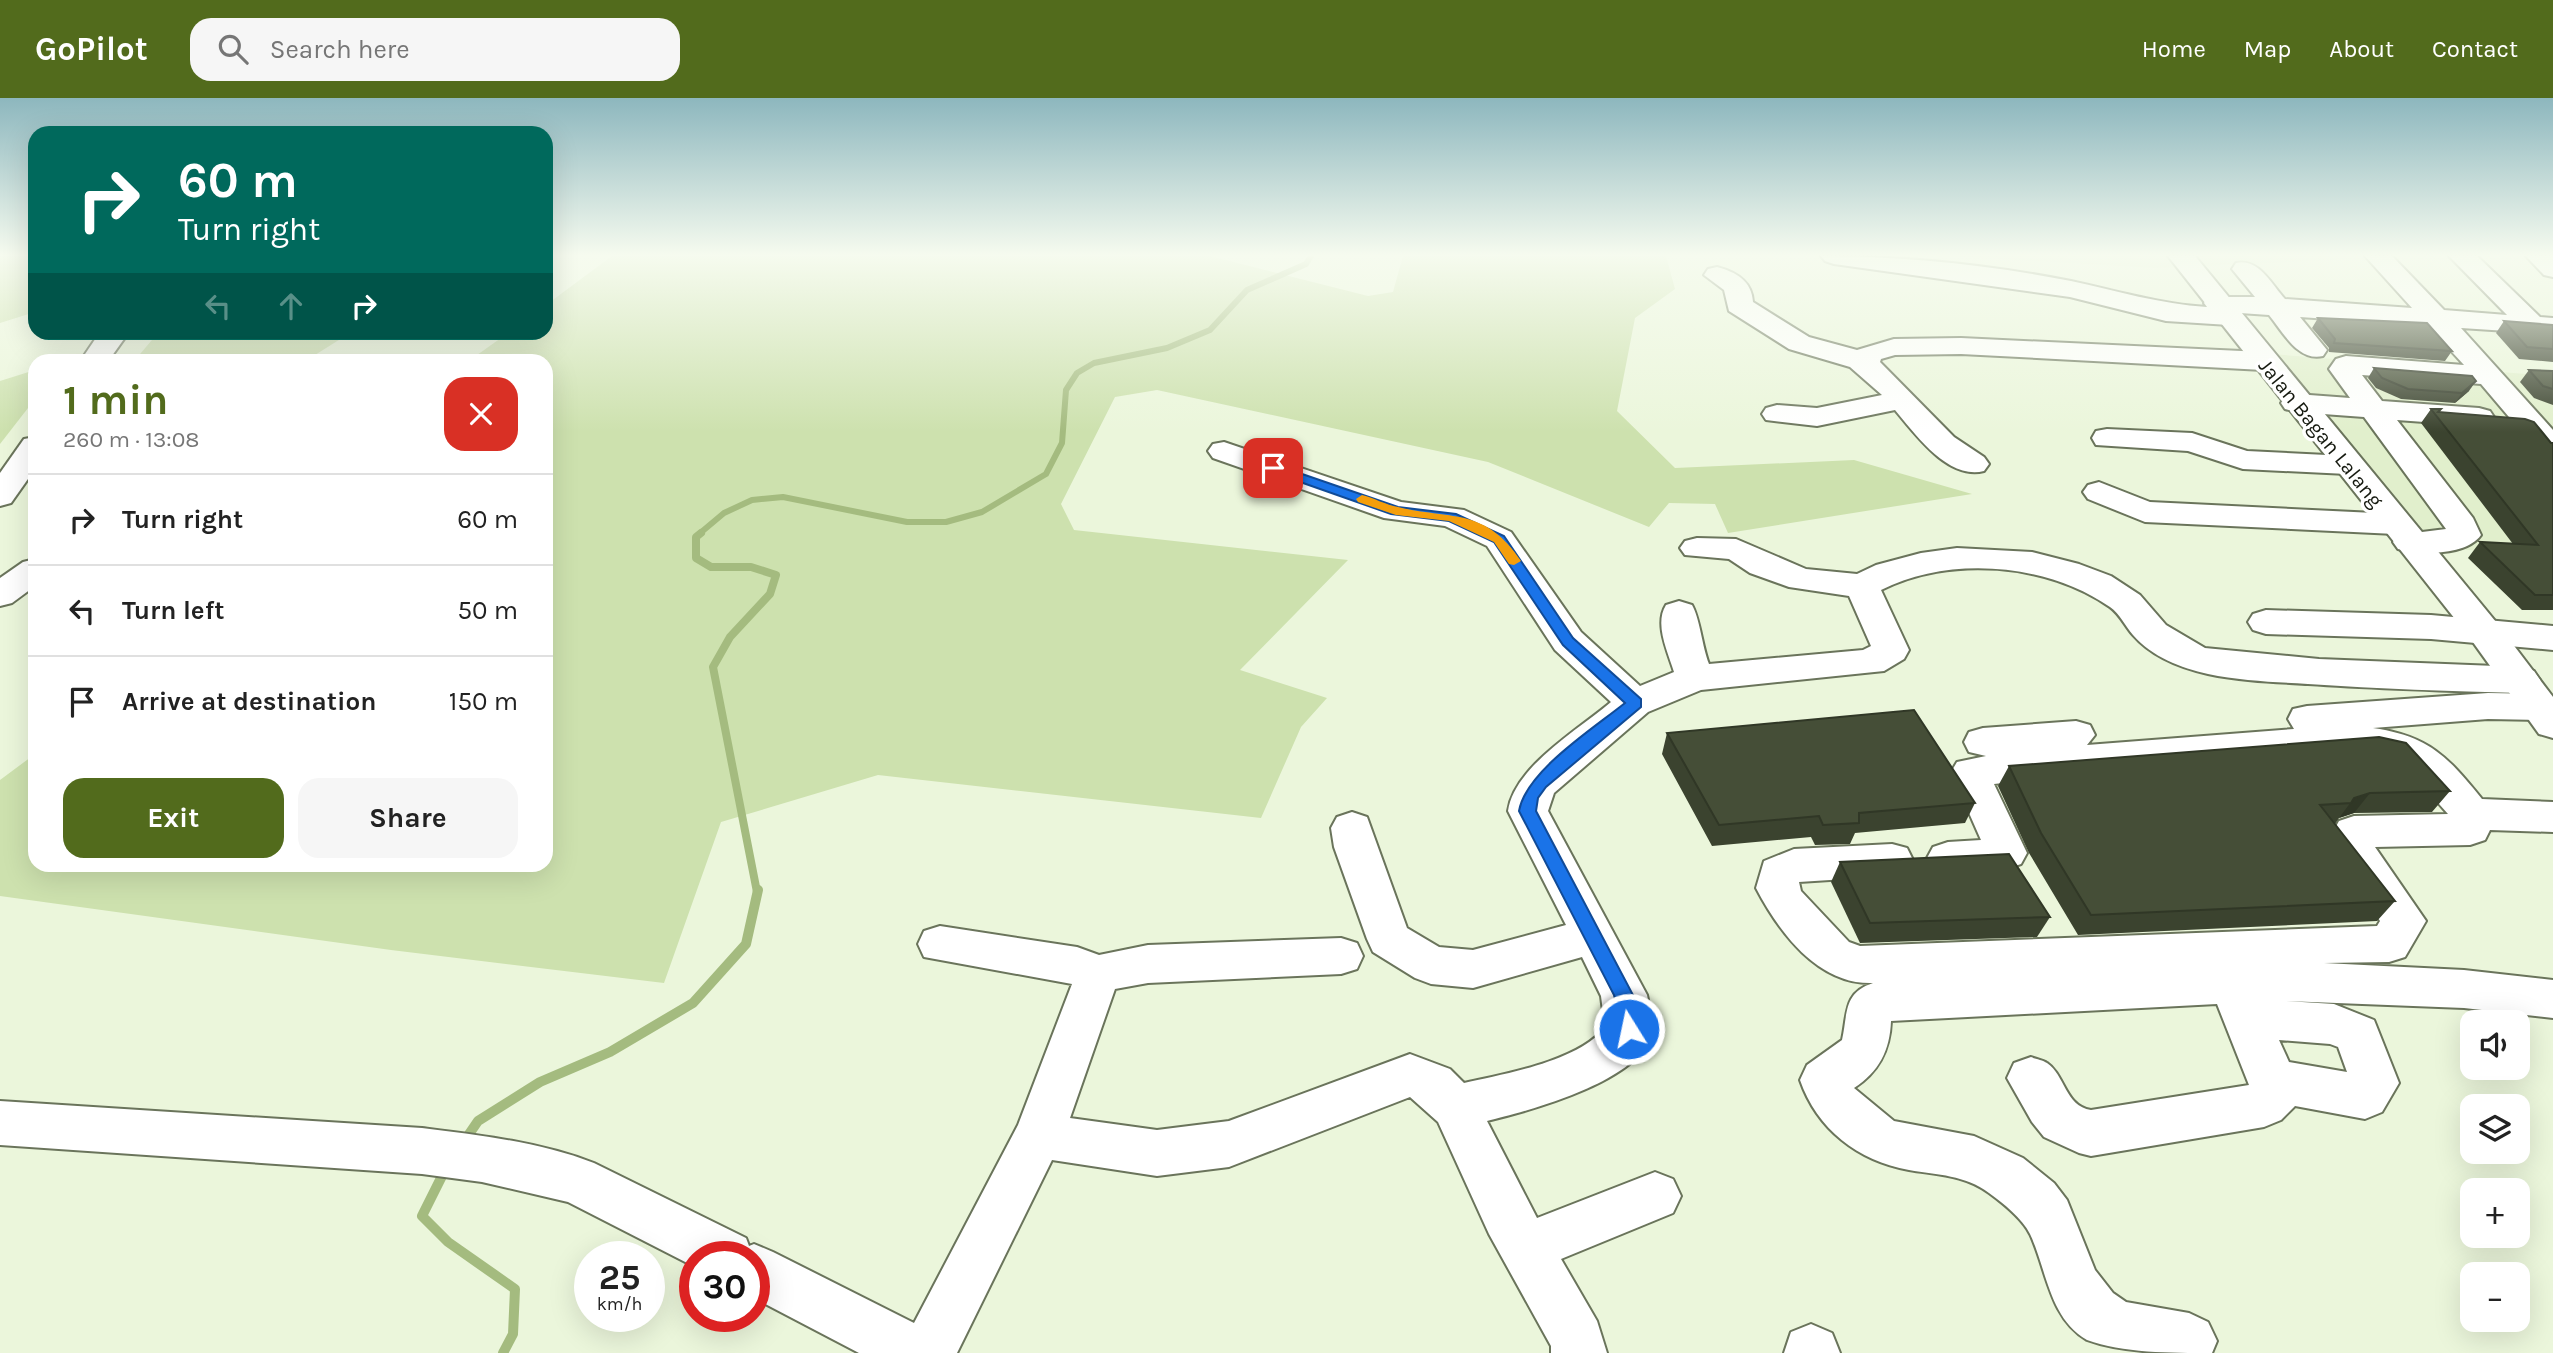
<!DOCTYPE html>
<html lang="en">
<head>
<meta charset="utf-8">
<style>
	:root { --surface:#fff; --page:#f6f6f6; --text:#222; --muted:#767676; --line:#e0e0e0; --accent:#526b1c }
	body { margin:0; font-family:Karla,sans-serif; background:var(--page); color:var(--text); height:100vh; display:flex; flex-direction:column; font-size:26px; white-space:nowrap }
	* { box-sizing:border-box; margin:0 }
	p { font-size:23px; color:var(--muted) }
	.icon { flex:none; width:38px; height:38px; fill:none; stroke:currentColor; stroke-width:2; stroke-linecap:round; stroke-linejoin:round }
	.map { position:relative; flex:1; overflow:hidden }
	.sheet { position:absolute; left:28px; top:256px; width:525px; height:518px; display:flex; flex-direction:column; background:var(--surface); border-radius:21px; box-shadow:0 7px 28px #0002 }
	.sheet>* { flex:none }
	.guide { position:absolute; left:28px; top:28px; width:525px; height:214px; border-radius:21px; box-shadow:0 7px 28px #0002; background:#00695c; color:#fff; overflow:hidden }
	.fabs { position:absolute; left:2460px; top:912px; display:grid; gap:14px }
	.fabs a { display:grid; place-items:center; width:70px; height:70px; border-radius:14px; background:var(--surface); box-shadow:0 7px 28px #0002; font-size:35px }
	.speed { position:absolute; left:574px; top:1143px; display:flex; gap:14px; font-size:35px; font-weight:700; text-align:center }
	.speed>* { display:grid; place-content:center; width:91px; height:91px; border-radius:50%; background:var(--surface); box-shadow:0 7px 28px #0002; line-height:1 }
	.speed small { font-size:18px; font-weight:400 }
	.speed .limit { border:10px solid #d22; background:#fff; color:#111 }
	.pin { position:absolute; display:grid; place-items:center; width:60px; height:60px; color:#fff; margin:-30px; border-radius:14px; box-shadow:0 4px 10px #0006 }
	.me { position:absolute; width:77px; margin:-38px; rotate:350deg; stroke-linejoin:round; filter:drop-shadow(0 0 5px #0008) }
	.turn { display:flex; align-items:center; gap:24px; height:147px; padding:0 35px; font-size:32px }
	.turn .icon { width:91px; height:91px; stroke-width:2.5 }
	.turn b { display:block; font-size:49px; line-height:60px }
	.lanes { display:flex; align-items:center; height:66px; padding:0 35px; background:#0003; justify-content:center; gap:35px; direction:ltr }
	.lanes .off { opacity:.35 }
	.round { display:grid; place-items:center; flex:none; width:74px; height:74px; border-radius:21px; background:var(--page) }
	.headline { display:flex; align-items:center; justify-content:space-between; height:119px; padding:0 35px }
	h1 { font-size:42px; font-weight:700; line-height:52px; color:var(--accent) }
	.cta { display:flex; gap:14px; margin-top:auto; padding:14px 35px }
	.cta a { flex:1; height:80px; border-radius:21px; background:var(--accent); color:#fff; font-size:28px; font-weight:700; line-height:80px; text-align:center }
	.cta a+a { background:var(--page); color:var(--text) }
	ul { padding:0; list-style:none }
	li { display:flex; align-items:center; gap:21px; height:91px; padding:0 35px; border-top:2px solid var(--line) }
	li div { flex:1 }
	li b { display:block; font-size:26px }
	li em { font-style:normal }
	header { display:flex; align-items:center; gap:42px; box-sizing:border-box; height:98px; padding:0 35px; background:var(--accent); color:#fff }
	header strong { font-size:33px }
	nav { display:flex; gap:38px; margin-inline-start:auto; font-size:24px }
	.search { width:490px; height:63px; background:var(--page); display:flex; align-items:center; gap:18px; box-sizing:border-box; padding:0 24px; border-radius:21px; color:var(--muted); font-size:26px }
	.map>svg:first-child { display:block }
	.built { fill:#e1efcc }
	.green { fill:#cde1ae }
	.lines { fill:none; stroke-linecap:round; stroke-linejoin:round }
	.stream-far2 { stroke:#a4bb7f; stroke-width:6 }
	.stream-far1 { stroke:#a4bb7f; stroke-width:8 }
	.stream { stroke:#a4bb7f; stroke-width:10 }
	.minor-casing { stroke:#6a745b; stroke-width:4 }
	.major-casing { stroke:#6a745b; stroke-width:4 }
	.minor { fill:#fff; fill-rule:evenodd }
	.major { fill:#fff; fill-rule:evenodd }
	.wall { fill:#3b432f }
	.shaded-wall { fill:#303726 }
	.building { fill:#454e37; stroke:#303726; stroke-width:2 }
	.route { fill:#1a73e8; stroke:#114b97; stroke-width:2 }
	.slow { fill:#f59e0b }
	.labels { text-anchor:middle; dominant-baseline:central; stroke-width:7; stroke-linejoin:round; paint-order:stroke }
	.far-street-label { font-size:21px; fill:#161a10; stroke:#fff }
</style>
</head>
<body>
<header>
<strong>GoPilot</strong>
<div class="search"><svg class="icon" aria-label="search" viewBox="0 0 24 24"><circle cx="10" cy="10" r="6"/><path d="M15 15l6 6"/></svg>Search here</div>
<nav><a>Home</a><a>Map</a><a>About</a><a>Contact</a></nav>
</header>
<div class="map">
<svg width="2553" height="1255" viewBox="0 0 2553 1255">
	<rect width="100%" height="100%" fill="#ebf6db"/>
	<!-- built -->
	<g class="built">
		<path d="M 1951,158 L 2349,158 L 2352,161 L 2155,170 Z"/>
		<path d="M 2271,256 L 2553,278 L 2553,458 L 2426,449 Z"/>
	</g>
	<!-- green -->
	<g class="green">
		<path d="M 0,158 L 35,158 L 35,214 L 0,225 Z"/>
		<path d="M 612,158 L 1210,158 L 1368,198 L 1393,194 L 1403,158 L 1666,158 L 1675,191 L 1635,220 L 1617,313 L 1675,370 L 1854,362 L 1972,396 L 1728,435 L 1715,406 L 1669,405 L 1649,429 L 1488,364 L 1157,292 L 1115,299 L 1061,406 L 1074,432 L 1348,462 L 1240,572 L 1327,600 L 1301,629 L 1261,720 L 878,677 L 721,724 L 664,885 L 391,852 L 0,798 L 0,682 L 35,656 L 35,766 L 546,766 L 546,262 L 470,262 L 508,235 L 546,234 L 546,207 Z"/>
		<path d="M 163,235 L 163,234 L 350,235 L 307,262 L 135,262 L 157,236 Z"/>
		<path d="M 35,272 L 35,301 L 0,346 L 0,283 Z"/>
	</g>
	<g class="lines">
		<!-- stream-far2 -->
		<path class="stream-far2" d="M 699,436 L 724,415 L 752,402 L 783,399 L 907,424 L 946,424 L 982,414 L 1046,376 L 1062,345 L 1066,292 L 1077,275 L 1094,265 L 1167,250 L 1210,232 L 1247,192 L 1306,166 L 1311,158"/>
		<!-- stream-far1 -->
		<path class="stream-far1" d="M 701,435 L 696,439 L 696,460 L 711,469 L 751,469 L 776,477 L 770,496 L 730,539 L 713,569 L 757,794"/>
		<!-- stream -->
		<g class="stream">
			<path d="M 465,1042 L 478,1023 L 540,984 L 610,954 L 693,905 L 746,846 L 758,792"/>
			<path d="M 446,1070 L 422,1118 L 448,1144 L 515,1191 L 513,1236 L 503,1255"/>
		</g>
		<!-- minor casing -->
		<g class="minor-casing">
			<g id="minor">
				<path d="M 1821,158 C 1904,158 1990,167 2071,183 C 2117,193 2160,206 2207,209 L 2204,205 L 2208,199 L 2255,199 L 2232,171 L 2236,165 C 2259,160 2271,186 2285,201 L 2412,210 L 2365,158 L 2392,158 L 2444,212 L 2507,217 L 2449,158 L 2477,158 L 2540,219 L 2553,220 L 2553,236 L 2461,230 L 2553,332 L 2553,360 L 2542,358 L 2481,286 L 2362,277 L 2382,303 L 2479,310 L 2490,313 L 2494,319 L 2490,325 L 2479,328 L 2397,322 L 2473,420 L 2481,437 C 2466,458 2421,457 2398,451 L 2393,444 L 2398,437 L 2446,431 L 2364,319 L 2296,314 L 2285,311 L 2281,305 L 2285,299 L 2296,296 L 2350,300 L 2329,271 L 2336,261 L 2346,258 L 2464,267 L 2428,228 L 2300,219 L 2327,252 L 2323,258 C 2298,264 2283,234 2269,217 L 2240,215 L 2243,219 L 2239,225 L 2229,227 L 2166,223 L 2070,199 L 1834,166 L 1825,163 Z"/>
				<path d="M 2526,158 L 2553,158 L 2553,179 L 2544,177 Z"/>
				<path d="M 1717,169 C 1736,174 1752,183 1753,204 L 1809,239 L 1857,252 L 1894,241 L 1961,240 L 2263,254 L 2273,257 L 2277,263 L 2273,269 L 2263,272 L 1961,256 L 1895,257 L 1881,261 L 1880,264 L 1954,339 L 1984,359 L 1989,366 L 1984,373 C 1948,382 1916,337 1895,312 L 1817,328 L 1766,322 L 1762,316 L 1766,310 L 1777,307 L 1817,310 L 1882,297 L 1850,269 L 1789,251 L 1729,213 L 1724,192 L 1704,177 L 1708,171 Z"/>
				<path d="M 100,234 L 129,234 L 109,262 L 81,262 Z"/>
				<path d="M 2107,331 L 2192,335 L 2247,353 L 2347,358 L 2358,360 L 2363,367 L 2358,374 L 2347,376 L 2243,371 L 2188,353 L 2096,347 L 2092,340 L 2096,333 Z"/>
				<path d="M 35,339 L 35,371 L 11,405 L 0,408 L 0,375 L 24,341 Z"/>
				<path d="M 1224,344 L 1401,404 L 1464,412 L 1511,434 L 1581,534 L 1640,588 L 1674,574 C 1668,554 1654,526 1666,507 L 1679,503 L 1692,507 C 1700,521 1702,548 1709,566 L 1863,552 L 1871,548 L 1849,498 L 1789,489 L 1750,475 L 1729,461 L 1685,457 L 1680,450 L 1685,443 L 1697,440 L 1736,441 L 1806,471 L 1857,476 L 1876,467 L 1921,455 L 1957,450 L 2032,454 L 2079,466 L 2111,478 L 2140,497 L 2166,527 L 2205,550 L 2319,561 L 2521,569 L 2534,573 L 2540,582 L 2534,591 L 2521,595 C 2450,593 2379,591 2308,586 C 2275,584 2241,583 2208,576 C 2181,570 2152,559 2133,537 C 2125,528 2120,516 2110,509 C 2047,465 1949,457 1881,492 L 1909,552 L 1904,561 L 1884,573 L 1701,592 L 1648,614 L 1554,695 L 1548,713 L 1647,897 C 1649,907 1652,919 1652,929 C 1651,981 1528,1013 1487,1023 L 1537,1120 L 1655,1074 L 1673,1081 L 1681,1098 L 1673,1115 L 1561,1161 L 1597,1223 L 1607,1255 L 1551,1255 L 1551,1248 L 1489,1136 L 1438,1024 L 1410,999 L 1229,1069 L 1157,1078 L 1052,1062 L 957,1255 L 859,1255 L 754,1200 L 754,1158 L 695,1158 L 695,1169 L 568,1104 L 482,1084 L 422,1076 L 0,1047 L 0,1003 L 422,1030 C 479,1037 540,1044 594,1065 L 746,1140 L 749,1148 L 754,1146 L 773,1154 L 914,1225 L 1018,1027 L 1072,886 L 924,859 L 918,846 L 924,833 L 940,828 L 1077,849 L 1099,857 L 1148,847 L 1341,840 L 1357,845 L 1363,858 L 1357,871 L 1341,876 L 1148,885 L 1115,891 L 1070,1020 L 1157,1032 L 1229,1023 L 1410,956 L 1450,971 L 1464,985 C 1504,976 1580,963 1605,929 L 1601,898 L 1582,859 L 1473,890 L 1431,886 L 1415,880 L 1373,854 L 1367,841 L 1334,749 L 1331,730 L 1337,719 L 1352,714 L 1367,719 L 1407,830 L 1439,849 L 1473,852 L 1566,827 L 1508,713 C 1514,669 1578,632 1611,604 L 1555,552 L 1487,448 L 1445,428 L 1384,420 L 1213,360 L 1208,353 L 1213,346 Z"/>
				<path d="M 2099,384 L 2150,404 L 2395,416 L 2407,419 L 2412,426 L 2407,433 L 2395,436 L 2145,424 L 2088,401 L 2083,394 L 2088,387 Z"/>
				<path d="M 35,461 L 35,488 L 12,505 L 0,508 L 0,480 L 23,464 Z"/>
				<path d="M 2266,512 L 2431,517 L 2553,528 L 2553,552 L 2431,541 L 2266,536 L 2253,532 L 2248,524 L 2253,516 Z"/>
				<path d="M 2488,595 L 2541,596 L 2553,599 L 2553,619 L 2541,622 L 2488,621 L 2373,630 C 2429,638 2448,659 2482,701 L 2553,704 L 2553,734 L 2490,732 L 2485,742 L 2470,747 L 2375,749 L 2426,823 L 2405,859 L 2389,864 L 2324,865 L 2464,872 L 2553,882 L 2553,920 L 2464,910 L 2284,903 L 2334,906 L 2374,922 L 2399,985 L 2382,1014 L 2365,1021 L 2295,1008 L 2281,1022 L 2264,1029 L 2091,1058 L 2079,1055 L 2044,1039 L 2032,1024 L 2007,980 L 2014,965 L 2031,959 C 2036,961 2043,962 2047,965 C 2065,977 2065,1008 2091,1012 L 2249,987 L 2217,906 L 1891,923 C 1890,952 1879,974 1854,990 L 1894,1023 L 1974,1038 L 2023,1060 L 2054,1085 L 2067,1102 L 2095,1172 L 2113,1195 L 2126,1204 L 2189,1215 L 2208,1224 L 2217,1243 L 2212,1255 C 2171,1255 2122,1255 2087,1242 C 2049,1220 2047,1172 2030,1136 C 2022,1120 2004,1106 1989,1095 C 1965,1077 1938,1077 1909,1072 C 1858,1063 1817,1031 1800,982 L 1807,967 L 1842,942 C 1848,915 1843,895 1873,885 C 1818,887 1779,834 1756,790 L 1764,763 L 1794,751 L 1892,746 L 1907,750 L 1913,762 L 1907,774 L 1892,778 L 1799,784 L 1801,793 L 1849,844 L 1860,848 L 2377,828 L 2380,823 L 2332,750 L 2333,734 L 2339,723 L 2354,718 L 2448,716 L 2407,670 L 2389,660 L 2374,658 L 2298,658 L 2003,685 L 1994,686 L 2027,755 L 2021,766 C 1993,776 1961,780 1933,771 L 1927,760 L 1933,749 L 1948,744 L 1981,742 L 1951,674 L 1957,664 L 1986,658 L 1969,654 L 1964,644 L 1969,634 L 1983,630 L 2076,623 L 2090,627 L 2095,637 L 2087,647 L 2294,631 L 2288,621 L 2293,611 L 2307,608 ZM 2279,942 L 2330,946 L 2338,949 L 2347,974 L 2289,964 Z"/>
				<path d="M 1811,1226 L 1832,1235 L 1840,1255 L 1784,1255 L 1791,1234 Z"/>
			</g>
		</g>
		<!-- major casing -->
		<g class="major-casing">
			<path id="major" d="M 2168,158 L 2195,158 L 2496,524 L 2553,599 L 2553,640 L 2539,636 L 2470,540 Z"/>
		</g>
		<!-- minor -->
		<use href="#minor" class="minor"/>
		<!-- major -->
		<use href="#major" class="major"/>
	</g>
	<!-- wall -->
	<g class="wall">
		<path d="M 2318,220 L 2452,253 L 2445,263 L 2329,254 L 2329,250 L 2312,230 Z"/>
		<path d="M 2504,223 L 2553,227 L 2553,264 L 2519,261 L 2496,235 Z"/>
		<path d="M 2374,270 L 2469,293 L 2455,305 L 2401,301 L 2376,290 L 2368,280 Z"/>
		<path d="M 2529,272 L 2553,273 L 2553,307 L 2534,300 L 2520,284 Z"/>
		<path d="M 2431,311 L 2441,311 L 2439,315 L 2553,345 L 2553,512 L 2522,512 L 2468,460 L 2480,444 L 2513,446 L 2421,325 Z"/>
		<path d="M 1667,635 L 1975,705 L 1965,725 L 1855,735 L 1850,746 L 1815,747 L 1811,739 L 1712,748 L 1662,656 Z"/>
		<path d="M 2009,668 L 2450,693 L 2432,714 L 2354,715 L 2339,720 L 2335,726 L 2395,803 L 2377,823 L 2078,837 L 2029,755 L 1998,688 Z"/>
		<path d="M 1840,764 L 2050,819 L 2037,839 L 1860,845 L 1831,784 Z"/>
	</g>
	<!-- shaded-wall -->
	<g class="shaded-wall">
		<path d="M 2476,283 L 2469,293 L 2455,305 L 2462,295 Z"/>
		<path d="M 2370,695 L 2354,715 L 2339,720 L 2354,700 Z"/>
	</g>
	<!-- building -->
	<g class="building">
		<path d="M 2318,220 L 2427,225 L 2452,253 L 2334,245 L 2335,241 Z"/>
		<path d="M 2504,223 L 2553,227 L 2553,251 L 2527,249 Z"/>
		<path d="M 2374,270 L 2472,278 L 2476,283 L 2462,295 L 2408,291 L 2382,280 Z"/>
		<path d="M 2529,272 L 2553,273 L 2553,291 L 2543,288 Z"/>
		<path d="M 2431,311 L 2441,311 L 2438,314 L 2525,321 L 2534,324 L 2551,345 L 2553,345 L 2553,497 L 2535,497 L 2480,444 L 2538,447 Z"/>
		<path d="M 1914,612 L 1975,705 L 1859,715 L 1859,725 L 1823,727 L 1819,718 L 1719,727 L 1667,635 Z"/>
		<path d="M 2379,639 L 2406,645 L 2450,693 L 2370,695 L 2354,700 L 2351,705 L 2320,707 L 2395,803 L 2091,817 L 2041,735 L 2009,668 Z"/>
		<path d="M 2009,756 L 2050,819 L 1870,825 L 1840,764 Z"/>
	</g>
	<!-- sky -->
	<linearGradient id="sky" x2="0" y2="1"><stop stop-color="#8db7be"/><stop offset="0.47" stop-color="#f6fbef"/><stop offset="1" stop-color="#f6fbef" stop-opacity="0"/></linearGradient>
	<rect width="2553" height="334" fill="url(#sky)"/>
	<!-- route -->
	<path class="route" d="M 1273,366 L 1398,409 L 1456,416 L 1504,438 L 1573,540 L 1641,601 L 1641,609 L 1546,689 L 1538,700 L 1536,713 L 1633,897 L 1639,931 L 1636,937 L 1623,937 L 1614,897 L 1519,713 C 1526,673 1594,630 1625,605 L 1563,547 L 1494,444 L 1449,423 L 1391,416 L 1269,373 L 1267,370 Z"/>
	<!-- slow -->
	<path class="slow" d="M 1362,397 C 1374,400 1386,407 1398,409 C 1452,422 1485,409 1521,463 L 1514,467 L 1509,466 L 1494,444 L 1449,423 L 1396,417 L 1358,404 L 1356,401 Z"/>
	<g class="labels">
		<!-- far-street labels -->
		<g class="far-street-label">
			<text transform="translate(2321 335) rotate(51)">Jalan Bagan Lalang</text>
		</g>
	</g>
</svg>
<div class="fabs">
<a><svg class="icon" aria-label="sound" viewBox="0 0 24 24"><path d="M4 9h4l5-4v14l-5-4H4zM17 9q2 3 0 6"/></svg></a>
<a><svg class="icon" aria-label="layers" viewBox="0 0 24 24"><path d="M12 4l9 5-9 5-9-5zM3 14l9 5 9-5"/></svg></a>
<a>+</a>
<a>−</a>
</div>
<div class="speed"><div>25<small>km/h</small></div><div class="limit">30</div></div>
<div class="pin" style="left:1273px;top:370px;background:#d93025"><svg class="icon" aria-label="arrive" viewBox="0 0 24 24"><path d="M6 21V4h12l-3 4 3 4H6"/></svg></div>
<svg class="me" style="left:1629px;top:931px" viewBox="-20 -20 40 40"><circle r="17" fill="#1a73e8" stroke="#fff" stroke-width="3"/><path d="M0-11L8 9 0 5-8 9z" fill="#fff"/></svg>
<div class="guide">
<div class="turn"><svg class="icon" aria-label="right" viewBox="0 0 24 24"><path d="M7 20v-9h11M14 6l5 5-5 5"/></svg><div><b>60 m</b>Turn right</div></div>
<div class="lanes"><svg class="icon off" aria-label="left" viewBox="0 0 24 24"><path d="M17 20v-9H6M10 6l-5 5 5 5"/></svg><svg class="icon off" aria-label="ahead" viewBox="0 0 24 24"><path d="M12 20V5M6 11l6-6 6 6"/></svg><svg class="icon" aria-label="right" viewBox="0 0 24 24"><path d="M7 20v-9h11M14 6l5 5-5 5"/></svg></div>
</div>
<section class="sheet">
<div class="headline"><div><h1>1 min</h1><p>260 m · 13:08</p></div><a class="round" style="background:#d93025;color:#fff"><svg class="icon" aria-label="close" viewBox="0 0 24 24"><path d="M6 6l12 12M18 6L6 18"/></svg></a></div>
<ul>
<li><svg class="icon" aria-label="right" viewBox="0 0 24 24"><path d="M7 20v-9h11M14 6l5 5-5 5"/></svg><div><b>Turn right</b></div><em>60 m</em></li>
<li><svg class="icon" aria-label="left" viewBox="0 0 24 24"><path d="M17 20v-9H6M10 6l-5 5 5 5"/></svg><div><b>Turn left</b></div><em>50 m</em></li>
<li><svg class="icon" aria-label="arrive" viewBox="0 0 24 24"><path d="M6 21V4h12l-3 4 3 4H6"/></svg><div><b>Arrive at destination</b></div><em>150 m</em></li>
</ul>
<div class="cta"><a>Exit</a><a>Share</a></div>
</section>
</div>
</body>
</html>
